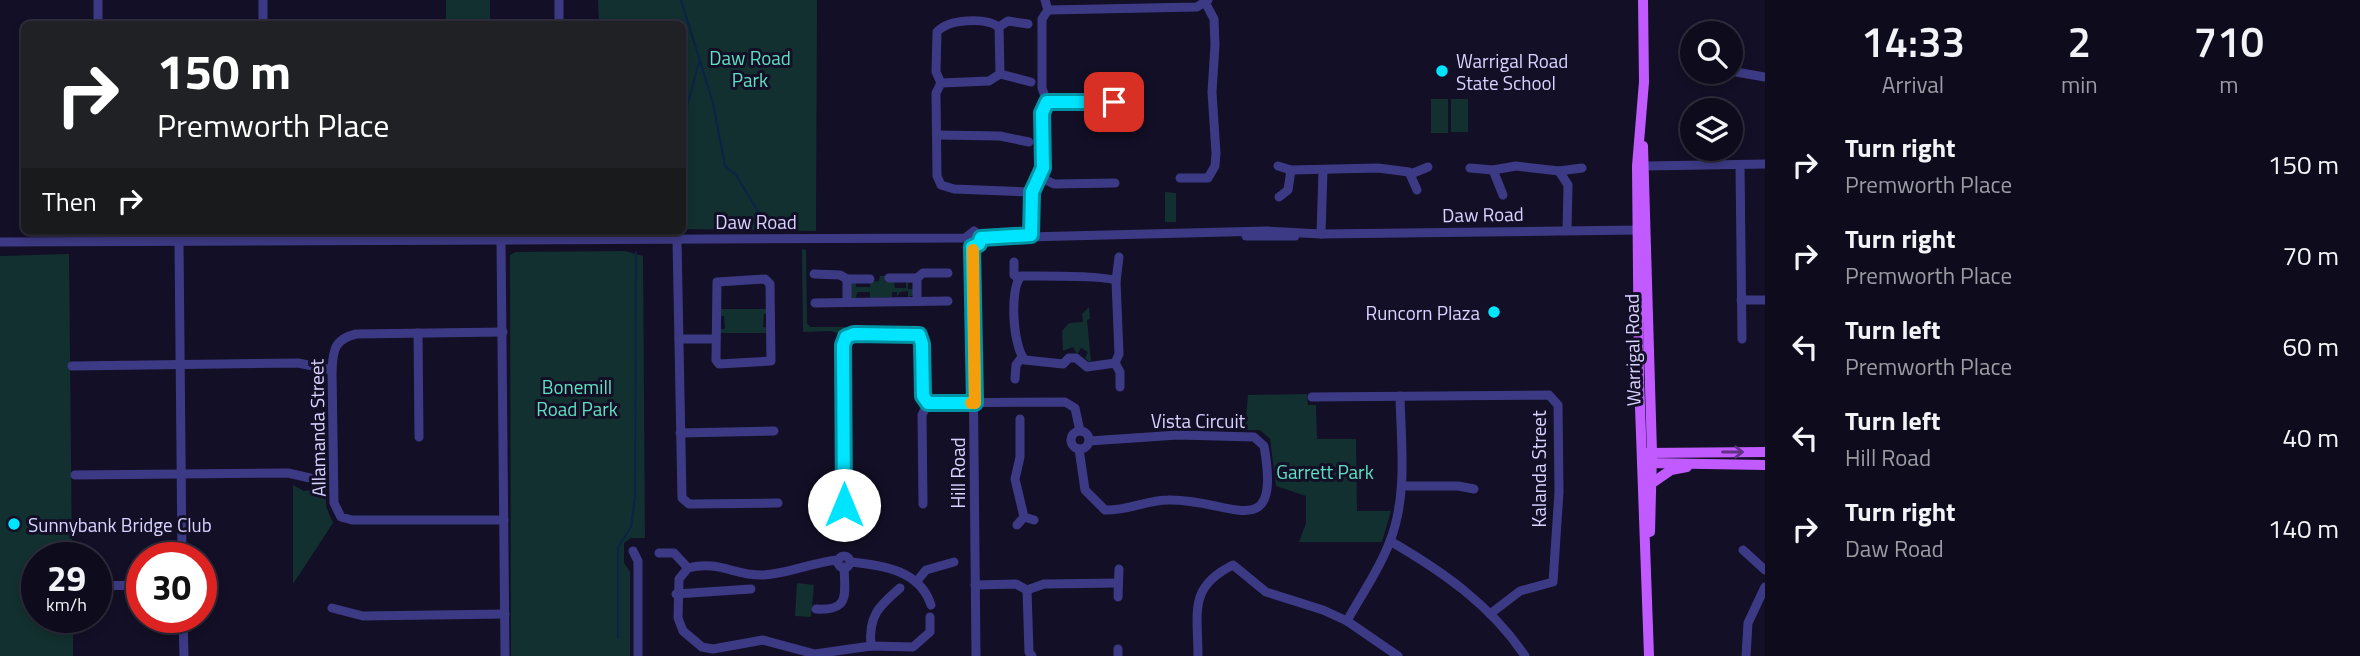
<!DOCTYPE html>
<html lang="en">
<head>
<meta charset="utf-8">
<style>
	:root { --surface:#0e0b1c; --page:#171425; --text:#f1f3f6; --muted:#9b9ba3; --line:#2e2b3b }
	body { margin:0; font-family:"Titillium Web",sans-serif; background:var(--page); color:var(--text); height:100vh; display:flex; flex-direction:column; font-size:26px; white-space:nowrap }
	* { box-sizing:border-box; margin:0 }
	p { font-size:23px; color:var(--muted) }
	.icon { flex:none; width:38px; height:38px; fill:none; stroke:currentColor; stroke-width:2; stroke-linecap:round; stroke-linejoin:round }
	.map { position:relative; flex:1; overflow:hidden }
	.sheet { display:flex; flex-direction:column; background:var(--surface); width:595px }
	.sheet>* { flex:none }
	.guide { position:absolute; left:21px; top:21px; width:665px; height:214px; border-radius:10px; box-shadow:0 4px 10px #0003,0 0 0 2px var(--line); background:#202124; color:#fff; overflow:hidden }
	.controls { position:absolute; left:1680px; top:21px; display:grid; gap:14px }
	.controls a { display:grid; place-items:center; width:63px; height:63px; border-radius:50%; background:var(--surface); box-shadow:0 4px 10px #0003,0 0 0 2px var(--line); font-size:35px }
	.speed { position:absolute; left:21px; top:542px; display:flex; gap:14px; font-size:35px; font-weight:700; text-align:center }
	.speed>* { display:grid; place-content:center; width:91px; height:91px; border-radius:50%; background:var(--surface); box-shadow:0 4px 10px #0003,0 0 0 2px var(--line); line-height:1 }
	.speed small { font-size:18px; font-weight:400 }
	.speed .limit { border:10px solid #d22; background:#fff; color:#111 }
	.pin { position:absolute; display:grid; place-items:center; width:60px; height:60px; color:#fff; margin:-30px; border-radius:14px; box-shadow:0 4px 10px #0006 }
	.me { position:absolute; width:77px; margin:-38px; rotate:0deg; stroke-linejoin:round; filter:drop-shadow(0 0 5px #0008) }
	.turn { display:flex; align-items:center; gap:24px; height:147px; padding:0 21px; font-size:32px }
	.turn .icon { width:91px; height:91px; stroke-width:2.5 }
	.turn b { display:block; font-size:49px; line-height:60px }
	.then { display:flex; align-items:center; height:66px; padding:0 21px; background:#0003; gap:14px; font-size:26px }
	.eta { display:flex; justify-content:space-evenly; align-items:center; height:119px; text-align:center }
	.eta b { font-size:42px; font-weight:600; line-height:49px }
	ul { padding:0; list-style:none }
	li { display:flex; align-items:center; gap:21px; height:91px; padding:0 21px }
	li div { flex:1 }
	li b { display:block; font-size:26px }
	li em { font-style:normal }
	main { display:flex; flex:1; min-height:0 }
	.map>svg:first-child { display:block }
	.green { fill:#12302f }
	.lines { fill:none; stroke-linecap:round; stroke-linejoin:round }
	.stream { stroke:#0c2248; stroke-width:2 }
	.minor { stroke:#3d3a85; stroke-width:9 }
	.major { stroke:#c25bff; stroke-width:10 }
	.oneway { stroke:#623188 }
	.route-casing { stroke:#0095a6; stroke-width:18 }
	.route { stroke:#00e5ff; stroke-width:12 }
	.slow { stroke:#f59e0b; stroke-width:12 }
	.poi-dot { fill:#00e5ff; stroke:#130f26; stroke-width:2.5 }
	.labels { text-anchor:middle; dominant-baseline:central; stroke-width:6; stroke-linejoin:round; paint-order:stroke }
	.park-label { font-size:19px; fill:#5fe0c0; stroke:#130f26 }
	.poi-label { font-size:19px; fill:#d9d4ff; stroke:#130f26; text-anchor:start }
	.street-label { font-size:19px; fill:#d9d4ff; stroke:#130f26 }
</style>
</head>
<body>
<main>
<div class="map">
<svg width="1765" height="656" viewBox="0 0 1765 656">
	<rect width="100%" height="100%" fill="#130f26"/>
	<!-- green -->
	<g class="green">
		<rect x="446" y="0" width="44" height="24"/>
		<path d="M 598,0 L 817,0 L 816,231 L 683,229 L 682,24 L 599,24 Z"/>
		<rect x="1431" y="99" width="17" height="34"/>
		<rect x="1451" y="99" width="17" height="33"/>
		<path d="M 1165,192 L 1176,193 L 1176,222 L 1165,222 Z"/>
		<path d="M 802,249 L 806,250 L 807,323 L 810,327 L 847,327 L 841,335 L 831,331 L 803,332 Z"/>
		<path d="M 625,251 L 643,256 L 645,538 L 631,538 L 624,543 L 624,563 L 630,572 L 630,656 L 511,656 L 510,255 L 516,252 Z"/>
		<path d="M 69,254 L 72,558 L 37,558 L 37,618 L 73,618 L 73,656 L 0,656 L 0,256 Z"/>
		<path d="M 880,276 L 885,276 L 885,282 L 894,282 L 895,288 L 906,288 L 906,282 L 914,282 L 908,283 L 908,289 L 914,289 L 914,295 L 908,297 L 908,291 L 900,292 L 897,297 L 897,292 L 892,292 L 892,297 L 870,298 L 870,292 L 857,292 L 856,298 L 851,298 L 851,282 L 856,282 L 856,287 L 870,287 L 870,282 L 879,281 Z"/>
		<path d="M 1089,307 L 1090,319 L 1087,320 L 1091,361 L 1089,362 L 1085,358 L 1088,352 L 1081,348 L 1077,354 L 1073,347 L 1063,351 L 1062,331 L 1069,323 L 1083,322 L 1082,314 Z"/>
		<path d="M 719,309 L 768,309 L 768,313 L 764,314 L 763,327 L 769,328 L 769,333 L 719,333 L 720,329 L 725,329 L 724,316 L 720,316 Z"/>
		<path d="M 1307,394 L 1308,405 L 1316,405 L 1317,439 L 1356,439 L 1357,511 L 1391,511 L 1382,542 L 1299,542 L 1306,523 L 1306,496 L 1276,486 L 1270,439 L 1260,430 L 1245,430 L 1248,395 Z"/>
		<path d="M 317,469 L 326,469 L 326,506 L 333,523 L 293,584 L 293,485 L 304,491 L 314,490 L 321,481 Z"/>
		<path d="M 797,583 L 814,585 L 811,617 L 795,616 Z"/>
	</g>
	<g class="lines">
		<!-- stream -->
		<g class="stream">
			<path d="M 681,0 L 713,103 L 725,166 L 736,175 L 767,226"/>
			<path d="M 682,125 L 699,62"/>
			<path d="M 618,638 L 618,547 L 631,527 L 635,498 L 636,252"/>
		</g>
		<!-- minor -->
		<g class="minor">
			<path d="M 98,0 L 98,24"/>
			<path d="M 263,0 L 263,24"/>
			<path d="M 559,0 L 559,24"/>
			<path d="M 1048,10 L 1197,7 L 1208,0"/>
			<path d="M 999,27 L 1008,21 L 1028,24"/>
			<path d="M 1736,72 L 1765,77"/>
			<path d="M 1031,82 L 1000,74 L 989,81 L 941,83 L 936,93 L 937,176 L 941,185 L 954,189 L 1032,192"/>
			<path d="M 941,83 L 936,72 L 937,32 C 948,19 985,17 999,27 L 1000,74"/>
			<path d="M 1047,102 L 1114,102"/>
			<path d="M 937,135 L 1000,136 L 1029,142"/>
			<path d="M 1740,165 L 1742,339"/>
			<path d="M 1278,166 L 1291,170 L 1378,168 L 1409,172 L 1417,190"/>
			<path d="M 1646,166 L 1765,164"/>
			<path d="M 1470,168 L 1493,170 L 1516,166 L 1559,171 L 1582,168"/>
			<path d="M 1493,170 L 1503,195"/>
			<path d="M 1559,171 L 1568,185 L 1567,230"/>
			<path d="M 1411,174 L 1428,167"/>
			<path d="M 1040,177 L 1054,184 L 1115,183"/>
			<path d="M 1180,178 L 1208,178 L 1215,166 L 1216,153 L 1212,92 L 1215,45 L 1214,19 L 1206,4"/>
			<path d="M 1279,197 L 1288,190 L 1291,170"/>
			<path d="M 1321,234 L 1323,170"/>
			<path d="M 1031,235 L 1032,192 L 1043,168 L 1043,113 L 1047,102 L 1042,88 L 1042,19 L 1048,10 L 1045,0"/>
			<path d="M 1246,236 L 1295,236"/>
			<path d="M 981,238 L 1267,231 L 1321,234 L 1638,230"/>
			<path d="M 501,240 L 505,656"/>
			<path d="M 677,240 L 682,498 L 689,504 L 778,503"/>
			<path d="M 0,242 L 965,238 L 974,231 L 981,238"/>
			<path d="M 179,242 L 182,558"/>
			<path d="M 972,247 L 976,656"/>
			<path d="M 1014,262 L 1014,275 L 1019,279"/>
			<path d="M 814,274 L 840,275 L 847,279"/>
			<path d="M 1021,276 C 1036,276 1109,275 1116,281 L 1119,354 L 1115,363 L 1087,367 L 1076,358 L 1069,358 L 1063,364 L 1025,360 C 1013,348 1009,289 1021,276 Z"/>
			<path d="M 889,278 L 917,278 L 917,301"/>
			<path d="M 917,278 L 923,273 L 948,273"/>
			<path d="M 765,279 L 770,284 L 771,361 L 719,364 L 716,360 L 717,282 Z"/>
			<path d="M 1116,281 L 1119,257"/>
			<path d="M 1741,300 L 1765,300"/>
			<path d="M 847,302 L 847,279 L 870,279"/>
			<path d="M 815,303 L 948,301"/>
			<path d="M 503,332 L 356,334 C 335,339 333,349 332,370 L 334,503 L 341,517 L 352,520 L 504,520"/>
			<path d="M 418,333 L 419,437"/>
			<path d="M 679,339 L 716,339"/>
			<path d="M 1115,363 L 1120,372 L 1120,387"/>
			<path d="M 72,366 L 298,363 L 332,370"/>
			<path d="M 1015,379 L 1016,365 L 1022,357"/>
			<path d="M 1312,397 L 1549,395 L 1558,405 L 1559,492 L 1553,582 L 1520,591 L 1490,614"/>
			<path d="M 1020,419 L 1020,457 L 1015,479 L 1024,517"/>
			<circle cx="1080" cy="440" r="9"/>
			<path d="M 680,433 L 774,431"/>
			<path d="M 1079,449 L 1085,490 L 1105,510 C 1126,511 1147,500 1168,500 C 1229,498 1282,548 1264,446 L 1254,437 L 1178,435 L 1089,441"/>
			<path d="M 75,475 L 288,473 L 310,478"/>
			<path d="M 1402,486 L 1458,486 L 1474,489"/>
			<path d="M 923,504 L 922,415 L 928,403"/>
			<path d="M 844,505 L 843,345 L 846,337 L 854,334 L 918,335 L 922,344 L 923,396 L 928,403 L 1065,402 L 1075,408 L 1080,431"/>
			<path d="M 1017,525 L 1024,517 L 1034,520"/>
			<path d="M 1390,541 C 1442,571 1491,605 1525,656"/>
			<path d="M 1743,550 L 1765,570"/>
			<path d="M 633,551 L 638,561 L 638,656"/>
			<path d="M 659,553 L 674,553 L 688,568"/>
			<circle cx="844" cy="562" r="6"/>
			<path d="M 838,560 C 812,562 789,574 763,575 C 735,576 719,560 688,568 L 679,579 L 678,618 L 683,631 L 702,647 L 713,649 L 763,640 L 815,654 L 871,646 L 913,647 L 930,632 L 930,617"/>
			<path d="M 850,562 C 882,565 920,570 931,605"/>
			<path d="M 917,581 L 926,570 L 954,562"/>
			<path d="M 975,585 L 1016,584 L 1027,590 L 1029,652 L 1032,656"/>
			<path d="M 96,586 L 142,585"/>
			<path d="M 1027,590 L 1044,584 L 1118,583"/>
			<path d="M 676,594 L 751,589"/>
			<path d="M 1118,597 L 1119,569"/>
			<path d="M 332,608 L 363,616 L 505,614"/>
			<path d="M 816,609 C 850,611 845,595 844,567"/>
			<path d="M 183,618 L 184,656"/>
			<path d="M 1347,621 C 1361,595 1380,569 1390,541 C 1408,495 1401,444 1400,396"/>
			<path d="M 871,646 C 868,616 879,606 900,588"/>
			<path d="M 1118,656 L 1118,649"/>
			<path d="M 1198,656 C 1198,612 1188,587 1233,565 L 1266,592 L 1323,610 L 1347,621 L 1398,656"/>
			<path d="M 1746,656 L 1748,623 L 1765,587"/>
		</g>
		<!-- major -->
		<g class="major">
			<path d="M 1643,0 L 1644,82 L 1637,166 L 1639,379 L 1649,656"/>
			<path d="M 1643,146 L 1652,453 L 1650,532"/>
			<path d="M 1645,453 L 1765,452"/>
			<path d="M 1647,463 L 1765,465"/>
			<path d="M 1652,483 L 1671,470 L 1687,467"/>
		</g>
	</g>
	<!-- one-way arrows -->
	<defs><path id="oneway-shaft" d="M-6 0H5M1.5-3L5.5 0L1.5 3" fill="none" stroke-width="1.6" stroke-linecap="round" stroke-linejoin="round" transform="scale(1.75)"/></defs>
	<use class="oneway" href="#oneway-shaft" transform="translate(1733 452)"/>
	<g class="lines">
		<!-- route casing -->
		<g class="route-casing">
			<path id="route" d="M 844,505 L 843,345 L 846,337 L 854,334 L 919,335 L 922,344 L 923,396 L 928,403 L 975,403 L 972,247 L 979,244 L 981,238 L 1031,235 L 1032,192 L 1043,168 L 1042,113 L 1047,102 L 1114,102"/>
		</g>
		<!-- route -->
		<use href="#route" class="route"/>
		<!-- slow -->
		<path class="slow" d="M 971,403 L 975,403 L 973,250"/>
	</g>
	<!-- markers -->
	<g class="poi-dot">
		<circle cx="1442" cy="71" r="7"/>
		<circle cx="1494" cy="312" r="7"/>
		<circle cx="14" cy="524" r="7"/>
	</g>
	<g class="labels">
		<!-- park labels -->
		<g class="park-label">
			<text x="750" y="57">Daw Road<tspan x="750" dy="22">Park</tspan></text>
			<text x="577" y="386">Bonemill<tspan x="577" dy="22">Road Park</tspan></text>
			<text x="1325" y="471">Garrett Park</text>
		</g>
		<!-- poi labels -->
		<g class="poi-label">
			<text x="1456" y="60">Warrigal Road<tspan x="1456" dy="22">State School</tspan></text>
			<text x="1480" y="312" text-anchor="end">Runcorn Plaza</text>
			<text x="28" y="524">Sunnybank Bridge Club</text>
		</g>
		<!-- street labels -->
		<g class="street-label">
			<text transform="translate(1483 214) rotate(-1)">Daw Road</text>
			<text x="756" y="221">Daw Road</text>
			<text transform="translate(1632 350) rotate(-91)">Warrigal Road</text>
			<text x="1198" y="420">Vista Circuit</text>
			<text transform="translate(317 428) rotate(-91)">Allamanda Street</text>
			<text transform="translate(1538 469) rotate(-90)">Kalanda Street</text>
			<text transform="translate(957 473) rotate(-90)">Hill Road</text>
		</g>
	</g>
</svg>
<div class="controls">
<a><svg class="icon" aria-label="search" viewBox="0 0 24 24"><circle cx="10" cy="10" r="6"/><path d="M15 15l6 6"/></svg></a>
<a><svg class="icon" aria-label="layers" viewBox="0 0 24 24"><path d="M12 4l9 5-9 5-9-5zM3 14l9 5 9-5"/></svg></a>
</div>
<div class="speed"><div>29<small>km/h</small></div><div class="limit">30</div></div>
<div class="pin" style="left:1114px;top:102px;background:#d93025"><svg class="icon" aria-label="arrive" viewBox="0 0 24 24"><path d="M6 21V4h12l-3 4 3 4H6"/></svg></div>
<svg class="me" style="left:844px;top:505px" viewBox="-20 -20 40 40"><circle r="19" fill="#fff"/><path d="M0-13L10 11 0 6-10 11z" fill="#00e5ff"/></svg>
<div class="guide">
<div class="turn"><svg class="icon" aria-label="right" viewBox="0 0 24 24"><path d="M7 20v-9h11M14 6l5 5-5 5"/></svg><div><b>150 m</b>Premworth Place</div></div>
<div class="then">Then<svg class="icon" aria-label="right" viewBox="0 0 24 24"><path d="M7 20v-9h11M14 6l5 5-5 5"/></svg></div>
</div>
</div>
<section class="sheet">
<div class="eta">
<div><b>14:33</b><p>Arrival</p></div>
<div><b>2</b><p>min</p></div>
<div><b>710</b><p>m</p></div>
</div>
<ul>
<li><svg class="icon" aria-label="right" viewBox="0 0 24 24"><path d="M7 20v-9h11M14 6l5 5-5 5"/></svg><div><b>Turn right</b><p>Premworth Place</p></div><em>150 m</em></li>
<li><svg class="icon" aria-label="right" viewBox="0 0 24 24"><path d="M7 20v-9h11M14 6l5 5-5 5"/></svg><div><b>Turn right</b><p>Premworth Place</p></div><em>70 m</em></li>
<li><svg class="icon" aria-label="left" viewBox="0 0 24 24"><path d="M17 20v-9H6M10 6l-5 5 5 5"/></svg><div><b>Turn left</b><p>Premworth Place</p></div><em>60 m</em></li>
<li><svg class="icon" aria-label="left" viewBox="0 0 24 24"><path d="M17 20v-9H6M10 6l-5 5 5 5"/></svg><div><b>Turn left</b><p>Hill Road</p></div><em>40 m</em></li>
<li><svg class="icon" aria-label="right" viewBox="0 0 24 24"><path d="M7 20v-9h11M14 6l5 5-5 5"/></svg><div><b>Turn right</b><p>Daw Road</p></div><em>140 m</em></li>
</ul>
</section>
</main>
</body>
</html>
